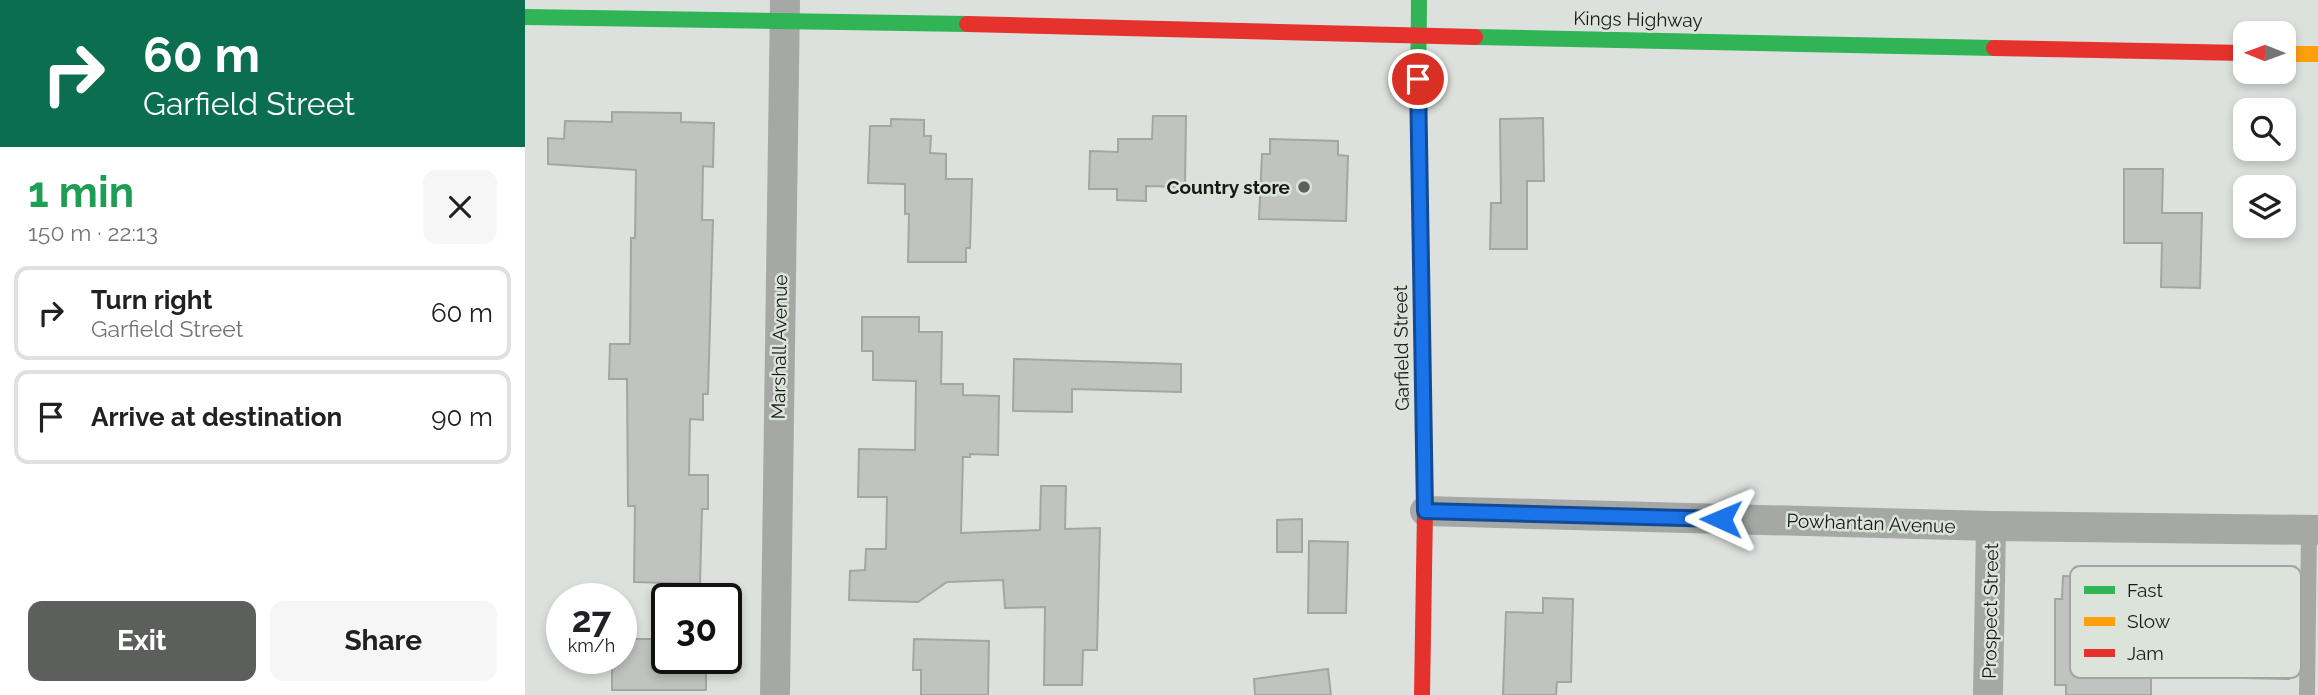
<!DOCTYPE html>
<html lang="en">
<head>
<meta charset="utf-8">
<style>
	:root { --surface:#fff; --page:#f6f6f6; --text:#202124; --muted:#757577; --line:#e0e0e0; --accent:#5c5f5c }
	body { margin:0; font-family:Raleway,sans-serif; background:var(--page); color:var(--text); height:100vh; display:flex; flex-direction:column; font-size:26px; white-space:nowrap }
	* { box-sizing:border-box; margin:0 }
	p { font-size:23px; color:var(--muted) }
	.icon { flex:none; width:38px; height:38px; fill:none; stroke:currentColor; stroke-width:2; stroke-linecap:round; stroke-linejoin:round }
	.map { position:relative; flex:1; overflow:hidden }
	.panel { display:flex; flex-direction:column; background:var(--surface); width:525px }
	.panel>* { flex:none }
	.hud { background:#0b6e4f; color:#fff; overflow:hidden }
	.needle { width:46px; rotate:271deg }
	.tools { position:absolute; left:1708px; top:21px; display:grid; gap:14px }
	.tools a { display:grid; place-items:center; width:63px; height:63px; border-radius:14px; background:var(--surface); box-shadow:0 4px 10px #0003; font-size:35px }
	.speed { position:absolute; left:21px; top:583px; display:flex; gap:14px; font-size:35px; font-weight:700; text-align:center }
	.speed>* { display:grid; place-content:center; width:91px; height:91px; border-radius:50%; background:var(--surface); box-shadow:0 4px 10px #0003; line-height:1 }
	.speed small { font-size:18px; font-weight:400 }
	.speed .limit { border:4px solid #111; border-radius:10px; background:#fff; color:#111 }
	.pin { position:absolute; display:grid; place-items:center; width:60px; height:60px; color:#fff; margin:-30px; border:4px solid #fff; border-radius:50%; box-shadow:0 2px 7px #0007 }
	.me { position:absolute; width:77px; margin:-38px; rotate:271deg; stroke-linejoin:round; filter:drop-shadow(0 0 5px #0008) }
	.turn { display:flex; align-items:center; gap:24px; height:147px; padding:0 28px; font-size:32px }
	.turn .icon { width:91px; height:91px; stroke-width:2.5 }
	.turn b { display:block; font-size:49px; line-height:60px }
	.round { display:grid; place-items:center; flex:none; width:74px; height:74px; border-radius:14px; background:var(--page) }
	.summary { display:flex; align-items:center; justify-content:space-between; height:119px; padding:0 28px }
	h1 { font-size:42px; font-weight:700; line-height:52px; color:#1e9e55 }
	.button { display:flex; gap:14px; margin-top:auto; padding:14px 28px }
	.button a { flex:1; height:80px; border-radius:14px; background:var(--accent); color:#fff; font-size:28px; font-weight:700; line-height:80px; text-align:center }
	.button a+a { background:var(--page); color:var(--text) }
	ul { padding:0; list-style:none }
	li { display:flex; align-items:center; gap:21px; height:94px; margin:0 14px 10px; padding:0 14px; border:4px solid var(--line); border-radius:14px }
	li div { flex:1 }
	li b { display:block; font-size:26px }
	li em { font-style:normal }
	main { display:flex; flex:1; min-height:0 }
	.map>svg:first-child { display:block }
	.building { fill:#c0c3bf; stroke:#a3a6a2; stroke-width:2 }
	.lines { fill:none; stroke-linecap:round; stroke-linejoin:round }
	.lane { stroke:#a6a8a6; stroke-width:16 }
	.street { stroke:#a6a8a6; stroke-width:30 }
	.fast { stroke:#30b455; stroke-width:16 }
	.slow { stroke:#ff9f0a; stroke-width:16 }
	.jam { stroke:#e5322d; stroke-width:16 }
	.route-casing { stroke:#114b97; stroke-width:18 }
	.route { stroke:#1a73e8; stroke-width:12 }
	.poi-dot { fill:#5c5f5c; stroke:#dbe3db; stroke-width:2.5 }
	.labels { text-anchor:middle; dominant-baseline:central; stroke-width:5; stroke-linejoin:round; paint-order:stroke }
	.street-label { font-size:19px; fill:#161916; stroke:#dbe3db }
	.poi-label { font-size:19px; font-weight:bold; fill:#161916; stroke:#dbe3db; text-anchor:end }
	.key { fill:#dbe3db; stroke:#a0a6a0; stroke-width:2 }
	.key-label { font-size:19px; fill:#161916 }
</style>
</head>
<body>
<main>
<section class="panel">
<div class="hud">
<div class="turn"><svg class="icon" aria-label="right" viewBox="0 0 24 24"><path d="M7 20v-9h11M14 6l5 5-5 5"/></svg><div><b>60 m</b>Garfield Street</div></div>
</div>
<div class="summary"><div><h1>1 min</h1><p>150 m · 22:13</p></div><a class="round"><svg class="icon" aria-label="close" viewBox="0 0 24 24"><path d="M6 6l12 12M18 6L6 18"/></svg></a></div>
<ul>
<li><svg class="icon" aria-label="right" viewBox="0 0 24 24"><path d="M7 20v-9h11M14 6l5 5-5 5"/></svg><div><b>Turn right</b><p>Garfield Street</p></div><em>60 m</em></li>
<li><svg class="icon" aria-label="arrive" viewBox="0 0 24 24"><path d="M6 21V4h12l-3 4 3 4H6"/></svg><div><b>Arrive at destination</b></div><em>90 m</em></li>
</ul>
<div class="button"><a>Exit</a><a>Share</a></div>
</section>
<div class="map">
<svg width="1793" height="695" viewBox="0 0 1793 695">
	<rect width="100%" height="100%" fill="#dde1dd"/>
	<!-- building -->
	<g class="building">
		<path d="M 87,112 L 156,113 L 156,122 L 189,123 L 188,167 L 178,166 L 177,220 L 188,220 L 183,394 L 178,394 L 178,420 L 165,419 L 164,475 L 183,475 L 183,509 L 177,509 L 175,584 L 109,582 L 110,506 L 103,506 L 102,379 L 84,379 L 85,344 L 105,344 L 106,238 L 110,238 L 111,170 L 23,164 L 23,138 L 39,139 L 40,121 L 87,122 Z"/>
		<path d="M 628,116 L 661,116 L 660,187 L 621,186 L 621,201 L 592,200 L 592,189 L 564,189 L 565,151 L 593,152 L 593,139 L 627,139 Z"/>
		<path d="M 1018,118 L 1019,181 L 1002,181 L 1002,249 L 965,249 L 966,203 L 976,203 L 975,119 Z"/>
		<path d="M 366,119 L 399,120 L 399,136 L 406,136 L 405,153 L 421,154 L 421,179 L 447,179 L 445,248 L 441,248 L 441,262 L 383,262 L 384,214 L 380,214 L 380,184 L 343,183 L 345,126 L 366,126 Z"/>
		<path d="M 745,139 L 813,141 L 813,155 L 823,156 L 821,221 L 734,219 L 737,154 L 745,154 Z"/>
		<path d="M 1599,169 L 1638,169 L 1637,213 L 1677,213 L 1675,288 L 1636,287 L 1637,243 L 1599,243 Z"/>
		<path d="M 337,317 L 394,317 L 394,332 L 417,332 L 416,384 L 438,384 L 438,395 L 474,396 L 473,455 L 445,454 L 445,457 L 438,457 L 436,533 L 515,530 L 516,486 L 541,486 L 540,529 L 575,528 L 572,650 L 558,650 L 557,685 L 519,685 L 520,607 L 480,608 L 478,580 L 422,582 L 393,602 L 324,600 L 325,571 L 340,570 L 341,549 L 361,549 L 362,497 L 333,497 L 334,449 L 390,450 L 391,381 L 348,380 L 348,351 L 337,351 Z"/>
		<path d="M 489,359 L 656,364 L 656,392 L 547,389 L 547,412 L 488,411 Z"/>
		<path d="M 777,519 L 777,552 L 752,552 L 752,520 Z"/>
		<path d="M 784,541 L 823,542 L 821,613 L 783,613 Z"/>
		<path d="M 1538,576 L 1611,578 L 1610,593 L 1766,595 L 1764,679 L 1626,676 L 1626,695 L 1541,695 L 1541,685 L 1530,685 L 1530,599 L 1537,599 Z"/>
		<path d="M 1018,598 L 1048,599 L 1046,682 L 1032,682 L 1031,695 L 978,695 L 981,612 L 1018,613 Z"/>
		<path d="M 101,639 L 142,639 L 142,658 L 181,658 L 181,690 L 87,690 L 87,658 L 96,658 L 96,655 L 101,655 Z"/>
		<path d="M 389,639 L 464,641 L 463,695 L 396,695 L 396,670 L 388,670 Z"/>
		<path d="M 803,669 L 806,695 L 730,695 L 729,679 Z"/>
	</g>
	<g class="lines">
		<!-- lane -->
		<path class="lane" d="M 1782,695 L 1784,530"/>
		<!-- street -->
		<g class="street">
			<path d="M 900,511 L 1466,526 L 1793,530"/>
			<path d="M 250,695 L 260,0"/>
			<path d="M 1463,695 L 1466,526"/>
		</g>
		<!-- fast -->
		<g class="fast">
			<path d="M 894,0 L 893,107 L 897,325"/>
			<path d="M 0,17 L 442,24"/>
			<path d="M 950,37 L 1469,48"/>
		</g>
		<!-- slow -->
		<path class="slow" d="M 1759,54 L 1793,54"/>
		<!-- jam -->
		<g class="jam">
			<path d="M 442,24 L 950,37"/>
			<path d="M 1469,48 L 1720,53"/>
			<path d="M 897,325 L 900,511 L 897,695"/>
		</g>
	</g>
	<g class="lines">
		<!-- route casing -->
		<g class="route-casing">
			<path id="route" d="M 893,79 L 900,511 L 1196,519"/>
		</g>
		<!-- route -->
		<use href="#route" class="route"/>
	</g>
	<!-- markers -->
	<circle class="poi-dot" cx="779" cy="187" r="7"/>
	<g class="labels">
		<!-- street labels -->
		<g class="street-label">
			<text transform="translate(1113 19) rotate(1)">Kings Highway</text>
			<text transform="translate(254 347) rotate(-89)">Marshall Avenue</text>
			<text transform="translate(876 348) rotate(-91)">Garfield Street</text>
			<text transform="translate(1346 523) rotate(2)">Powhantan Avenue</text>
			<text transform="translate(1465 611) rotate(-89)">Prospect Street</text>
		</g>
		<!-- poi labels -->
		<g class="poi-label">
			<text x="765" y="187">Country store</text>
		</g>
	</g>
	<!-- legend -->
	<rect x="1545" y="566" width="231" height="112" rx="10" class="key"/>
	<rect x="1559" y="586" width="31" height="8" fill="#30b455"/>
	<rect x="1559" y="617" width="31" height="9" fill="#ff9f0a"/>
	<rect x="1559" y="649" width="31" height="8" fill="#e5322d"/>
	<g class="key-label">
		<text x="1602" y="597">Fast</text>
		<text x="1602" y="628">Slow</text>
		<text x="1602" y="660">Jam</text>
	</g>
</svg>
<div class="tools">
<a><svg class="needle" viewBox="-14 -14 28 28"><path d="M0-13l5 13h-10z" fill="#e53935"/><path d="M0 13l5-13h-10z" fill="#757577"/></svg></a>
<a><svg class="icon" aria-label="search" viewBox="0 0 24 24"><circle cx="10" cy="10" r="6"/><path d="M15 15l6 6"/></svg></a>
<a><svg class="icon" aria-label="layers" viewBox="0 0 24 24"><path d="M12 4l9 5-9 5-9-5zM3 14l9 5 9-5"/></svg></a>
</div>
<div class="speed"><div>27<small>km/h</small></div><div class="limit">30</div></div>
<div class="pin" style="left:893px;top:79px;background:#d93025"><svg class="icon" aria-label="arrive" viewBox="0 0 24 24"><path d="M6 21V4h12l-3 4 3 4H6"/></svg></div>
<svg class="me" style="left:1196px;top:519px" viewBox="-20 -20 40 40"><path d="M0-17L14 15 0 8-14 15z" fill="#1a73e8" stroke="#fff" stroke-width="4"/></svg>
</div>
</main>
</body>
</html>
